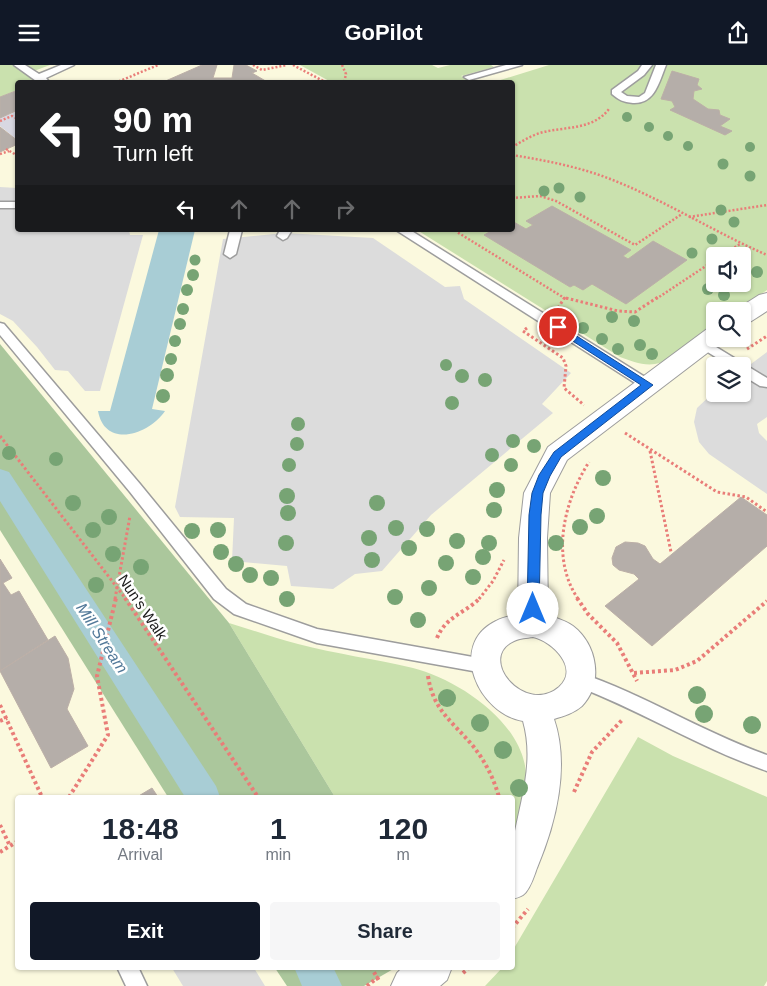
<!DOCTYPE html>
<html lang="en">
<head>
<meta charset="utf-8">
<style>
	:root { --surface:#fff; --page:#f6f6f7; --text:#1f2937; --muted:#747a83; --accent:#111827 }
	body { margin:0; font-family:Helvetica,sans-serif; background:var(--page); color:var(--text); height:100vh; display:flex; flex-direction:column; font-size:19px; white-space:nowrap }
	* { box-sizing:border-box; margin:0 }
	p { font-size:16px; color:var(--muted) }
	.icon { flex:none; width:28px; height:28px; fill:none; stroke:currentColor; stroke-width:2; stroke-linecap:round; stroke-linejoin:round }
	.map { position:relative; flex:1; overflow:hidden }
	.details { position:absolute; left:15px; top:730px; width:500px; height:175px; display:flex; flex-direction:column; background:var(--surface); border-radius:5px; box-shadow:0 1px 4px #0004 }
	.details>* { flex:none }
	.top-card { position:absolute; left:15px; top:15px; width:500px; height:152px; border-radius:5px; box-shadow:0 1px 4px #0004; background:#202124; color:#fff; overflow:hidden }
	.buttons { position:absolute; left:706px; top:182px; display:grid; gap:10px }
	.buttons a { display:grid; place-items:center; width:45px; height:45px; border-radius:5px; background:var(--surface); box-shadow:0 1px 4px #0004; font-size:25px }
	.pin { position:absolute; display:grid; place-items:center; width:42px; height:42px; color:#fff; margin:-21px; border:2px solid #fff; border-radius:50%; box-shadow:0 1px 5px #0007 }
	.me { position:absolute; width:55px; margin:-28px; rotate:0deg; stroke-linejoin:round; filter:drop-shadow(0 0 4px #0008) }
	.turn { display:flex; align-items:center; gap:18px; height:105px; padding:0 15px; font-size:22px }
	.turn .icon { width:65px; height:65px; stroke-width:2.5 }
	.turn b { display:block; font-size:35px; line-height:42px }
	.lanes { display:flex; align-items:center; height:48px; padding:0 15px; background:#0003; justify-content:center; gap:25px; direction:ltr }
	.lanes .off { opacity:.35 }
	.eta { display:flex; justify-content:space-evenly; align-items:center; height:85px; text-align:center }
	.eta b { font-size:30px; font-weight:700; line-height:35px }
	.primary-button { display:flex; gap:10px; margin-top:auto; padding:10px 15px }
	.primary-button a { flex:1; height:58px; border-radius:5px; background:var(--accent); color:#fff; font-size:20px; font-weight:700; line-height:58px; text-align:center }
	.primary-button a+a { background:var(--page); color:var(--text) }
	header { display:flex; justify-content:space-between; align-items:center; height:65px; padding:0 15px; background:var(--accent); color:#fff; font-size:22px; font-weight:700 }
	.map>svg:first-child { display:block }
	.education { fill:#fbf9de; fill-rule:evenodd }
	.grass { fill:#cae1ae; fill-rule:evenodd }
	.forest { fill:#abc79c }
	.parking { fill:#dcdcdc }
	.plaza { fill:#d8d8e2 }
	.water { fill:#a8cdd5 }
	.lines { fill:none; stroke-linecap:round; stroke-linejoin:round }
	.canal { fill:#a8cdd5; fill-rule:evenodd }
	.building { fill:#b5aea9; stroke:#bcafa7 }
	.lane-casing { stroke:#9d9d9d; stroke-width:3 }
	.street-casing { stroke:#9d9d9d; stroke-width:2 }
	.path-far2 { stroke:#e97d78; stroke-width:2.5; stroke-dasharray:2 2; stroke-linecap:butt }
	.path-far1 { stroke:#e97d78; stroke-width:3; stroke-dasharray:2.5 2.5; stroke-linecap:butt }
	.path { stroke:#e97d78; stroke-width:4; stroke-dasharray:3 3; stroke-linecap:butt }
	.lane { fill:#fff; fill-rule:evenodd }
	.street { fill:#fff; fill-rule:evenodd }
	.path-bridge { stroke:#e97d78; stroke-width:4; stroke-dasharray:3 3; stroke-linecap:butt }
	.tree { fill:#77a474 }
	.route { fill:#1a73e8; stroke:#114b97 }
	.labels { text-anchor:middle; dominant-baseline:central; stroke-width:5; stroke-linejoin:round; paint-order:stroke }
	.street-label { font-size:15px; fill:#1c1c1c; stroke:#fff }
	.water-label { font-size:16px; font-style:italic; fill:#527999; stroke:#fff }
</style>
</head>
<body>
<header><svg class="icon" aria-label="menu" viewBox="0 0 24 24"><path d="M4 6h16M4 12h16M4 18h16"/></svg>GoPilot<svg class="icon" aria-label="share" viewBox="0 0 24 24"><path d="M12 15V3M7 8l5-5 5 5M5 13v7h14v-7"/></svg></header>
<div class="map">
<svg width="767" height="921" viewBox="0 0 767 921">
	<rect width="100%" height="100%" fill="#ece9e3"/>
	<!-- education -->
	<path class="education" d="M 0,0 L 767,0 L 767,921 L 0,921 ZM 18,18 L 512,18 L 512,165 L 18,165 ZM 715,191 L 742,191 L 742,219 L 715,219 ZM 715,246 L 742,246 L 742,274 L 715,274 ZM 715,301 L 742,301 L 742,329 L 715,329 ZM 18,732 L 512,732 L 512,902 L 18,902 Z"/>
	<!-- grass -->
	<g class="grass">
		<path d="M 0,0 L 50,0 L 34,6 L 31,17 L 18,18 L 17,25 L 0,32 Z"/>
		<path d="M 300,0 L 432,0 L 438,3 L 450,0 L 491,0 L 494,2 L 461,11 L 475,17 L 331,17 Z"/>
		<path d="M 549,0 L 767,0 L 767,225 L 736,246 L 715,246 L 715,261 C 700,272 673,297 655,299 C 643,301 631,296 620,292 L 417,165 L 512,165 L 512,18 L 494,17 ZM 715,191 L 742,191 L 742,219 L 715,219 Z"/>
		<path d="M 229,558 C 252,565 275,573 298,579 C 336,589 375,594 413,603 C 460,615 529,661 526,716 C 525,734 519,754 513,771 L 512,732 L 335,732 Z"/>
		<path d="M 638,672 L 673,691 L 767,732 L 767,916 L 764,921 L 485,921 L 502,903 L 512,902 L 513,885 Z"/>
	</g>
	<!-- forest -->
	<g class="forest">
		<path d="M 0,279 L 229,558 L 335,732 L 168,732 L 0,465 Z"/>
		<path d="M 275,903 L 395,903 L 364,921 L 287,921 Z"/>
	</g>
	<!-- parking -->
	<g class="parking">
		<path d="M 0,122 L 17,123 L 18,165 L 129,165 L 130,170 L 143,170 L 100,326 L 85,326 L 68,306 L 55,305 L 37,282 L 13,256 L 0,249 Z"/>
		<path d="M 285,168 L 373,173 L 445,222 L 460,221 L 464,234 L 571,308 L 542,339 L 553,348 L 431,450 L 382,506 L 355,509 L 333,524 L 291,521 L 287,501 L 232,496 L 234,453 L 180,452 L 175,442 L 223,174 Z"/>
		<path d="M 767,287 L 767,352 L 757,359 L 759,368 L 767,376 L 767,429 L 709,389 L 699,377 L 694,357 L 697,343 L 715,326 L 715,329 L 742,329 L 743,305 Z"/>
		<path d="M 172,903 L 254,903 L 265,921 L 183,921 Z"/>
	</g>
	<!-- plaza -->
	<path class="plaza" d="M 17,46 L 17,75 L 0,61 L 0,53 Z"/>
	<!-- water -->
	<path class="water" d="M 159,165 L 195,165 L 152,344 L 165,346 C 149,370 105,384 98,346 L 110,346 Z"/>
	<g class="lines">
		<!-- canal -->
		<g class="canal">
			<path d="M 0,404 L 9,407 L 216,721 L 220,732 L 185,732 L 0,436 Z"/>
			<path d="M 294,902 L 333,902 L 342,921 L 302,921 Z"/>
		</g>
	</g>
	<!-- building -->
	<g class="building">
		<path d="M 202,0 L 217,0 L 213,13 L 232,13 L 234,0 L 246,0 L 257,6 L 252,8 L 269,18 L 161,18 Z"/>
		<path d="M 672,6 L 699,14 L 697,20 L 702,24 L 694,26 L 693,34 L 708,44 L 719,45 L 720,50 L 730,54 L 720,61 L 732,66 L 725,70 L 670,45 L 675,42 L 672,36 L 661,34 Z"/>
		<path d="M 18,25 L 18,45 L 0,53 L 0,32 Z"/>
		<path d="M 0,62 L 18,76 L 18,79 L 0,87 Z"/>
		<path d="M 552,141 L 631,185 L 623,191 L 628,194 L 653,176 L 687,195 L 626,239 L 592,219 L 583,225 L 574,220 L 570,222 L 484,170 L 493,165 L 512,165 L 512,156 L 526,164 L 533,160 L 526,156 Z"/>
		<path d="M 741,432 L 767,450 L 767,481 L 652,581 L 605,541 L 639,514 L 634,509 L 619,505 L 613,500 L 612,493 L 616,482 L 625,477 L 638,478 L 645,481 L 653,494 L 660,499 Z"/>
		<path d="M 0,494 L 12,513 L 3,518 L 11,530 L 19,526 L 48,575 L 0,606 Z"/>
		<path d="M 55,571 L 68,593 L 74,624 L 67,644 L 88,681 L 51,703 L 0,606 Z"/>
		<path d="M 152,723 L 158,732 L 137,732 Z"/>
	</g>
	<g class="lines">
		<!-- lane casing -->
		<g class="lane-casing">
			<g id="lane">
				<path d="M 14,0 L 25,0 L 39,9 L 61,0 L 74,0 L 46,13 L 50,18 L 39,18 Z"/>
				<path d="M 506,0 L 522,0 L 469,15 L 464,12 Z"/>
				<path d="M 642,0 L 652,0 L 644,10 L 621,27 L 627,31 L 639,32 L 645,28 L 656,0 L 666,0 C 659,17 655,39 633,38 C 623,37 619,35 612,29 L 612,25 L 638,6 Z"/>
				<rect x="0" y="137" width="18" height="6"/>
				<path d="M 230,165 L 242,165 L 236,189 L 230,193 L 224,189 Z"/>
				<path d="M 280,165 L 292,165 L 287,173 L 283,175 L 277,171 Z"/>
				<path d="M 396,165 L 410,165 L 653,317 L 655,320 L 653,323 L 643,323 Z"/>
				<path d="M 0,258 L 4,259 L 140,419 L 226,524 L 246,539 L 317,564 L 484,594 L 490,596 L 492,601 L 490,606 L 484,608 L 317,578 L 234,549 L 214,534 L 130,427 L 0,270 Z"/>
				<path d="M 703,274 L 767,313 L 767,322 L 760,321 L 742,310 L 742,301 L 730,301 L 698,281 L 697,278 L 698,275 Z"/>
				<path d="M 580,608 C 645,630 702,667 767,690 L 767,706 C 700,683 640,645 574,620 L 572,615 L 574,610 Z"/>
				<path d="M 117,902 L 138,902 L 147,921 L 126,921 Z"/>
			</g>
		</g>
		<!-- street casing -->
		<g class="street-casing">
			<g id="street">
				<path d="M 767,228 L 767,246 L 750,257 L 742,259 L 742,246 L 734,246 L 759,230 Z"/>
				<path d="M 715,262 L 715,274 L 724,274 L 723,276 L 567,395 L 550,428 L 547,473 L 548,550 C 556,553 566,556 573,561 C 597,579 604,618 582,641 C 574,648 564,651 554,654 C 570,701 556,758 537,803 C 534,811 530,825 523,830 C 520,832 516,833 512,834 C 512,816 509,795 513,777 C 520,736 535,698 523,656 C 479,649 447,580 496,556 C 503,552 511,551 518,550 L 519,473 L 524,428 L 548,382 L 707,264 ZM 533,572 C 552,576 580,603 559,622 C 525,651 476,593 514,576 C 520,573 527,573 533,572 Z"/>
				<path d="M 403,902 L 452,902 L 447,915 L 440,921 L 391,921 L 397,908 Z"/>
			</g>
		</g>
		<!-- path-far2 -->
		<g class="path-far2">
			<path d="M 253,0 L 262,5 L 287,0"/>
			<path d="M 293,0 L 327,18"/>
			<path d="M 342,0 L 346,9 L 344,18"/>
			<path d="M 115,18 L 158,0"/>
			<path d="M 0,56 L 12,51 L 18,54"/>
			<path d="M 512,82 C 521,77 530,71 540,68 C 564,61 592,66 609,44"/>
			<path d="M 6,84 L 18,91"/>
			<path d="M 0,89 L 9,86"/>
			<path d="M 512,90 C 543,95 575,101 605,112 C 661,133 712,166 767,190"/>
			<path d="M 512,133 L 540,131 L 556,136 L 635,180 L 682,149"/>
			<path d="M 689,152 L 767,140"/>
			<path d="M 459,165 L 457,167 L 566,234"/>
			<path d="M 721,191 L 740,179"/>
			<path d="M 566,233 L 568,234"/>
			<path d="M 656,234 L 715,195"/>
		</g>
		<!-- path-far1 -->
		<g class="path-far1">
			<path d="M 566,233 L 618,246 L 635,247 L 658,232"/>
			<path d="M 558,243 L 565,232"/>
			<path d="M 527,263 L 523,266 L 563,293 L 566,301 L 564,323 L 584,340"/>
			<path d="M 747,284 L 767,271"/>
			<path d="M 625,368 L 717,427 L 746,432 L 767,447"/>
			<path d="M 0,371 L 126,534"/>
			<path d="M 650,386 L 671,487"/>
			<path d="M 115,534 L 130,451"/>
			<path d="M 479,534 L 493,516 L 504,495"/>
			<path d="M 578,534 C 550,492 564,436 589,397"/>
		</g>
		<!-- path -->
		<g class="path">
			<path d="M 125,533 L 258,732"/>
			<path d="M 577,533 L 588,549 L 617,578 L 637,616"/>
			<path d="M 437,573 C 446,551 464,549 480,533"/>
			<path d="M 634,608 L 675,605 L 697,596 L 767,536"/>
			<path d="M 428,611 C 433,645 452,656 473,681 C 485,696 494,714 499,732"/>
			<path d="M 0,640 L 42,732"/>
			<path d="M 0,656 L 7,653"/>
			<path d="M 574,727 L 592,687 L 623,654"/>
			<path d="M 69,732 L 108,670 L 97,611 L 116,533"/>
			<path d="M 0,760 L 10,781"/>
			<path d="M 0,787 L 18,776"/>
			<path d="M 512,863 L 528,844"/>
			<path d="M 371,902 L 379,916"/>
			<path d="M 463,908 L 470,902"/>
		</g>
		<!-- lane -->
		<use href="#lane" class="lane"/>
		<!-- street -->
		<use href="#street" class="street"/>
		<!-- path-bridge -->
		<path class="path-bridge" d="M 367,921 L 381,910"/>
	</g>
	<!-- trees -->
	<g class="tree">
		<circle cx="627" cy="52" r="5"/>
		<circle cx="649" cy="62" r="5"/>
		<circle cx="668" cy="71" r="5"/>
		<circle cx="688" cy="81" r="5"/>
		<circle cx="750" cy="82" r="5"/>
		<circle cx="723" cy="99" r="5.5"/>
		<circle cx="750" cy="111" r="5.5"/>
		<circle cx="559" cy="123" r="5.5"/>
		<circle cx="544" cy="126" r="5.5"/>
		<circle cx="580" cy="132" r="5.5"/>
		<circle cx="721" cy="145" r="5.5"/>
		<circle cx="734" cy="157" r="5.5"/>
		<circle cx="712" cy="174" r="5.5"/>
		<circle cx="692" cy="188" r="5.5"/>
		<circle cx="195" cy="195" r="5.5"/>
		<circle cx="757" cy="207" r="6"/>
		<circle cx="193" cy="210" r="6"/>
		<circle cx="708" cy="224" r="6"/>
		<circle cx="187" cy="225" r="6"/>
		<circle cx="724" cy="230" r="6"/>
		<circle cx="183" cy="244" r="6"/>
		<circle cx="612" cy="252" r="6"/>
		<circle cx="634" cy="256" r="6"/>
		<circle cx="180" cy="259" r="6"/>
		<circle cx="583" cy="263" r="6"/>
		<circle cx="602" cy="274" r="6"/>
		<circle cx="175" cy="276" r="6"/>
		<circle cx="640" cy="280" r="6"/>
		<circle cx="618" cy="284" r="6"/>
		<circle cx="652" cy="289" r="6"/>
		<circle cx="171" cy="294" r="6"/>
		<circle cx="446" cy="300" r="6"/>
		<circle cx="167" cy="310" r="7"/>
		<circle cx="462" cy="311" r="7"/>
		<circle cx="485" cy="315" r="7"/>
		<circle cx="163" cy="331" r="7"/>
		<circle cx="452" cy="338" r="7"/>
		<circle cx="298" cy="359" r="7"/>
		<circle cx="513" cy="376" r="7"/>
		<circle cx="297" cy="379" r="7"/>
		<circle cx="534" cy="381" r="7"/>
		<circle cx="9" cy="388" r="7"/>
		<circle cx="492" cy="390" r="7"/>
		<circle cx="56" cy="394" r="7"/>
		<circle cx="289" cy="400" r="7"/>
		<circle cx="511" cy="400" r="7"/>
		<circle cx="603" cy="413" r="8"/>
		<circle cx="497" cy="425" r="8"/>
		<circle cx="287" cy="431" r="8"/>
		<circle cx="73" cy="438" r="8"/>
		<circle cx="377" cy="438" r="8"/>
		<circle cx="494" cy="445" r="8"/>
		<circle cx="288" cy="448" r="8"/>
		<circle cx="597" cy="451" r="8"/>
		<circle cx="109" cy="452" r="8"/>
		<circle cx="580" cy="462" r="8"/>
		<circle cx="396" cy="463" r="8"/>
		<circle cx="427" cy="464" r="8"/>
		<circle cx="93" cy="465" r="8"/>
		<circle cx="218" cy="465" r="8"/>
		<circle cx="192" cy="466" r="8"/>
		<circle cx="369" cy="473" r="8"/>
		<circle cx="457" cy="476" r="8"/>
		<circle cx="286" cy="478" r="8"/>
		<circle cx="489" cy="478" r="8"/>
		<circle cx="556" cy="478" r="8"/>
		<circle cx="409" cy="483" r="8"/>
		<circle cx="221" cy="487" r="8"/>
		<circle cx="113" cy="489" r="8"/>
		<circle cx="483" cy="492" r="8"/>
		<circle cx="372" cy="495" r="8"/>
		<circle cx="446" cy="498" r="8"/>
		<circle cx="236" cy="499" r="8"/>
		<circle cx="141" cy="502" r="8"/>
		<circle cx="250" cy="510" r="8"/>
		<circle cx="473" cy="512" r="8"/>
		<circle cx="271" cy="513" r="8"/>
		<circle cx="96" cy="520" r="8"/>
		<circle cx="429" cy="523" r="8"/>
		<circle cx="395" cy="532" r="8"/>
		<circle cx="287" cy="534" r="8"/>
		<circle cx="418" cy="555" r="8"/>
		<circle cx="697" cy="630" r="9"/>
		<circle cx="447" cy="633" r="9"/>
		<circle cx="704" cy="649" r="9"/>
		<circle cx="480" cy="658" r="9"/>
		<circle cx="752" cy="660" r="9"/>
		<circle cx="503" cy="685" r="9"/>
		<circle cx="519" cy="723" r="9"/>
	</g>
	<!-- route -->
	<path class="route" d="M 558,259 L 653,320 L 561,392 L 550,411 L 543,428 L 541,450 L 539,544 L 533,549 L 527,544 L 529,450 L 532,428 L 539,410 L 554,387 L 641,320 L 554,264 L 554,260 Z"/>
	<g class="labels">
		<!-- street labels -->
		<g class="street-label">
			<text transform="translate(143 542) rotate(56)">Nun's Walk</text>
		</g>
		<!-- water labels -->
		<g class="water-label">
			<text transform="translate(102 573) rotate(57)">Mill Stream</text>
		</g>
	</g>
</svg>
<div class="buttons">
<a><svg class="icon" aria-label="sound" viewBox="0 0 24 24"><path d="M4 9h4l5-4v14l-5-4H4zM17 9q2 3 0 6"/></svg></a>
<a><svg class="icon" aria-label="search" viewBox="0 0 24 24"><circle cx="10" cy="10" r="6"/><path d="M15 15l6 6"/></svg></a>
<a><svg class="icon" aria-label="layers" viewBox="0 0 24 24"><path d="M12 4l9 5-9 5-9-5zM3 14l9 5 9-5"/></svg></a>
</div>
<div class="pin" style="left:558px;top:262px;background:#d93025"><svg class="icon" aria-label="arrive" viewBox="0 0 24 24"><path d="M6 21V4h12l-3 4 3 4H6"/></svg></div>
<svg class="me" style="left:533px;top:544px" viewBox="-20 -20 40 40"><circle r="19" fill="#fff"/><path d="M0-13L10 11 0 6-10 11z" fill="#1a73e8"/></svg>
<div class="top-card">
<div class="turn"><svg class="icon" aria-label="left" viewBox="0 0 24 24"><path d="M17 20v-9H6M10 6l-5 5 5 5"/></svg><div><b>90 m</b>Turn left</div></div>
<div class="lanes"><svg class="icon" aria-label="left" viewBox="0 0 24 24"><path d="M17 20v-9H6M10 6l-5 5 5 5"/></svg><svg class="icon off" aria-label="ahead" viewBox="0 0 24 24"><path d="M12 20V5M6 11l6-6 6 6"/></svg><svg class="icon off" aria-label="ahead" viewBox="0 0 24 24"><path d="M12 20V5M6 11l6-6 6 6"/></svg><svg class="icon off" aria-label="right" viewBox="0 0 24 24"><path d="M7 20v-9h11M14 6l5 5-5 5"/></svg></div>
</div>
<section class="details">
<div class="eta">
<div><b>18:48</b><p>Arrival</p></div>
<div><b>1</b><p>min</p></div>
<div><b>120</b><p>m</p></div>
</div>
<div class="primary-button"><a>Exit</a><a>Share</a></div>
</section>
</div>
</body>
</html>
